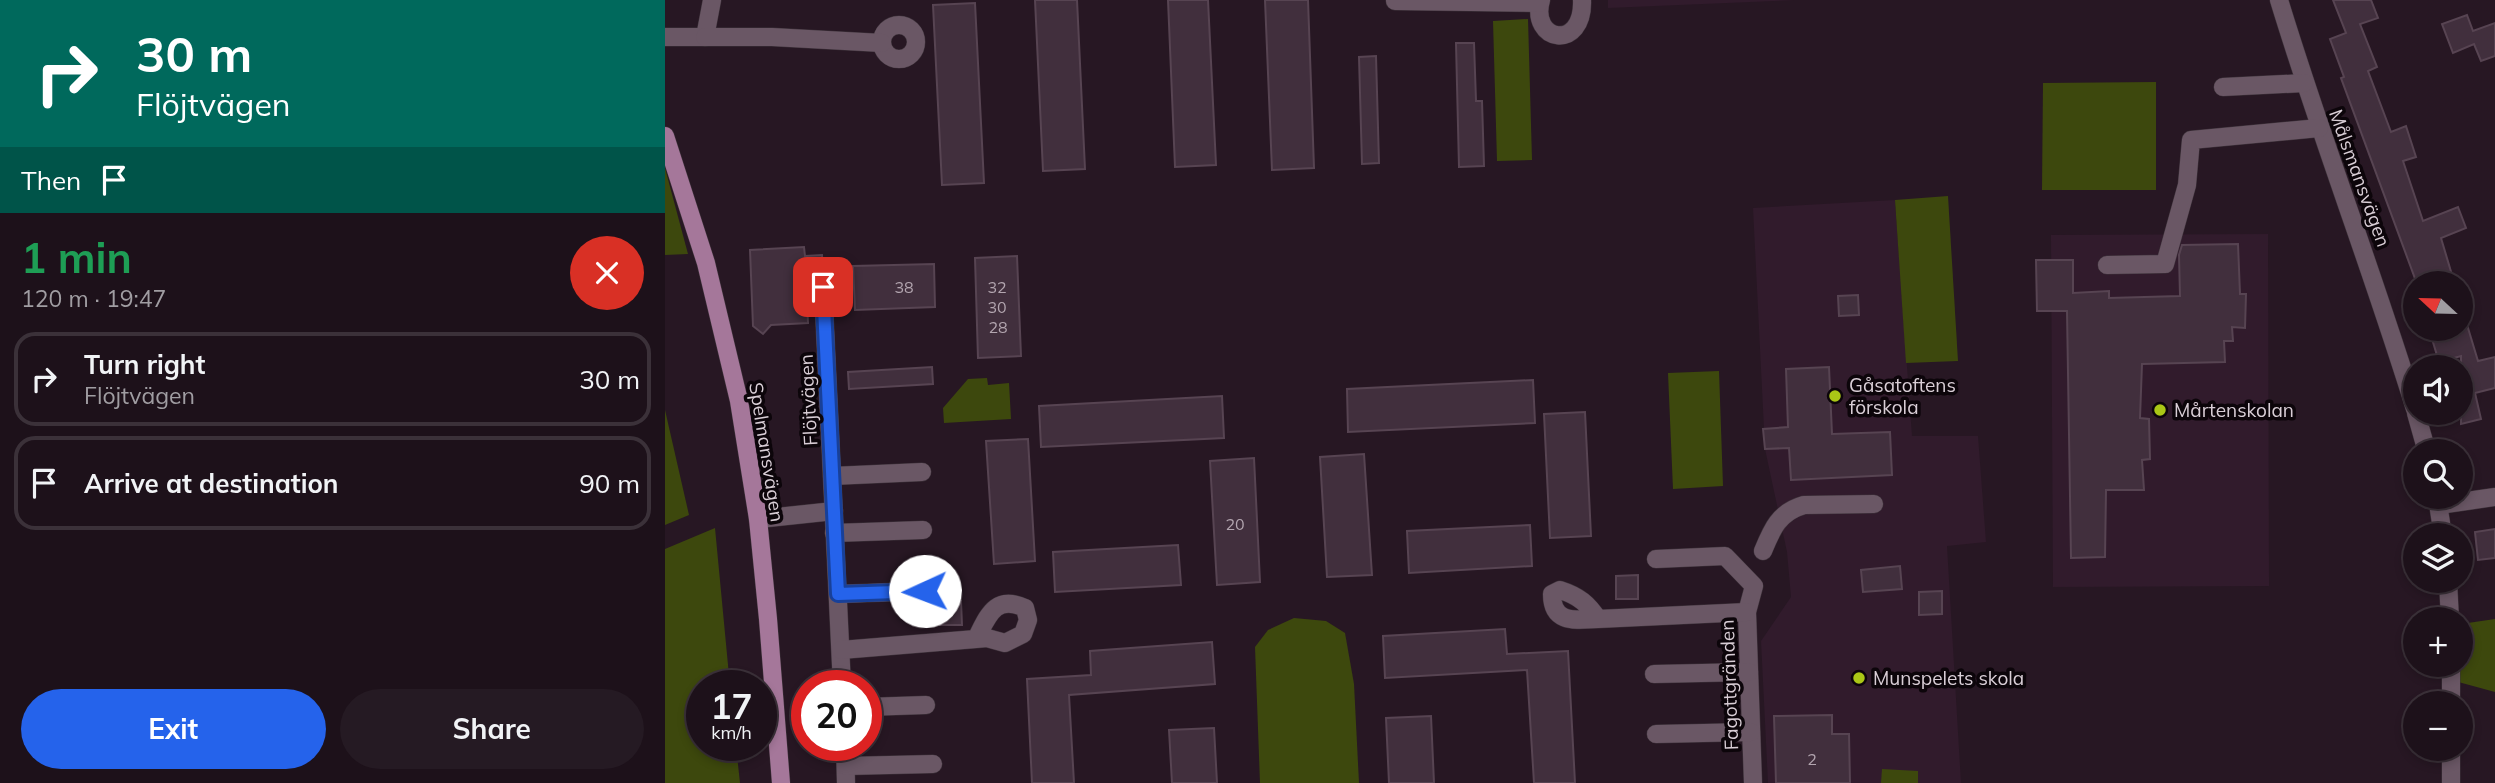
<!DOCTYPE html>
<html lang="en">
<head>
<meta charset="utf-8">
<style>
	:root { --surface:#1d111a; --page:#251a23; --text:#f1f3f6; --muted:#a09da2; --line:#3b3139; --accent:#2563eb }
	body { margin:0; font-family:Mulish,sans-serif; background:var(--page); color:var(--text); height:100vh; display:flex; flex-direction:column; font-size:26px; white-space:nowrap }
	* { box-sizing:border-box; margin:0 }
	p { font-size:23px; color:var(--muted) }
	.icon { flex:none; width:38px; height:38px; fill:none; stroke:currentColor; stroke-width:2; stroke-linecap:round; stroke-linejoin:round }
	.map { position:relative; flex:1; overflow:hidden }
	.drawer { display:flex; flex-direction:column; background:var(--surface); width:665px }
	.drawer>* { flex:none }
	.hud { background:#00695c; color:#fff; overflow:hidden }
	.needle { width:46px; rotate:292deg }
	.buttons { position:absolute; left:1738px; top:271px; display:grid; gap:14px }
	.buttons a { display:grid; place-items:center; width:70px; height:70px; border-radius:50%; background:var(--surface); box-shadow:0 4px 10px #0003,0 0 0 2px var(--line); font-size:35px }
	.speed { position:absolute; left:21px; top:670px; display:flex; gap:14px; font-size:35px; font-weight:700; text-align:center }
	.speed>* { display:grid; place-content:center; width:91px; height:91px; border-radius:50%; background:var(--surface); box-shadow:0 4px 10px #0003,0 0 0 2px var(--line); line-height:1 }
	.speed small { font-size:18px; font-weight:400 }
	.speed .limit { border:10px solid #d22; background:#fff; color:#111 }
	.pin { position:absolute; display:grid; place-items:center; width:60px; height:60px; color:#fff; margin:-30px; border-radius:14px; box-shadow:0 4px 10px #0006 }
	.me { position:absolute; width:77px; margin:-38px; rotate:268deg; stroke-linejoin:round; filter:drop-shadow(0 0 5px #0008) }
	.turn { display:flex; align-items:center; gap:24px; height:147px; padding:0 21px; font-size:32px }
	.turn .icon { width:91px; height:91px; stroke-width:2.5 }
	.turn b { display:block; font-size:49px; line-height:60px }
	.then { display:flex; align-items:center; height:66px; padding:0 21px; background:#0003; gap:14px; font-size:26px }
	.round { display:grid; place-items:center; flex:none; width:74px; height:74px; border-radius:37px; background:var(--page) }
	.head { display:flex; align-items:center; justify-content:space-between; height:119px; padding:0 21px }
	h1 { font-size:42px; font-weight:700; line-height:52px; color:#1e9e55 }
	.button { display:flex; gap:14px; margin-top:auto; padding:14px 21px }
	.button a { flex:1; height:80px; border-radius:42px; background:var(--accent); color:#fff; font-size:28px; font-weight:700; line-height:80px; text-align:center }
	.button a+a { background:var(--page); color:var(--text) }
	ul { padding:0; list-style:none }
	li { display:flex; align-items:center; gap:21px; height:94px; margin:0 14px 10px; padding:0 7px; border:4px solid var(--line); border-radius:21px }
	li div { flex:1 }
	li b { display:block; font-size:26px }
	li em { font-style:normal }
	main { display:flex; flex:1; min-height:0 }
	.map>svg:first-child { display:block }
	.built { fill:#311b2c }
	.green { fill:#3d480d }
	.building { fill:#412f3d; stroke:#574452; stroke-width:2 }
	.lines { fill:none; stroke-linecap:round; stroke-linejoin:round }
	.minor-casing { stroke:#3f343c; stroke-width:19 }
	.major-casing { stroke:#3f343c; stroke-width:19 }
	.minor { stroke:#6a5765; stroke-width:18 }
	.major { stroke:#a5779a; stroke-width:18 }
	.route-casing { stroke:#184099; stroke-width:18 }
	.route { stroke:#2563eb; stroke-width:12 }
	.poi-dot { fill:#aac716; stroke:#0c050a; stroke-width:2.5 }
	.labels { text-anchor:middle; dominant-baseline:central; stroke-width:7; stroke-linejoin:round; paint-order:stroke }
	.number-label { font-size:16px; fill:#b3a6b0 }
	.street-label { font-size:19px; fill:#d9ced6; stroke:#0c050a }
	.poi-label { font-size:19px; fill:#d9ced6; stroke:#0c050a; text-anchor:start }
</style>
</head>
<body>
<main>
<section class="drawer">
<div class="hud">
<div class="turn"><svg class="icon" aria-label="right" viewBox="0 0 24 24"><path d="M7 20v-9h11M14 6l5 5-5 5"/></svg><div><b>30 m</b>Flöjtvägen</div></div>
<div class="then">Then<svg class="icon" aria-label="arrive" viewBox="0 0 24 24"><path d="M6 21V4h12l-3 4 3 4H6"/></svg></div>
</div>
<div class="head"><div><h1>1 min</h1><p>120 m · 19:47</p></div><a class="round" style="background:#d93025;color:#fff"><svg class="icon" aria-label="close" viewBox="0 0 24 24"><path d="M6 6l12 12M18 6L6 18"/></svg></a></div>
<ul>
<li><svg class="icon" aria-label="right" viewBox="0 0 24 24"><path d="M7 20v-9h11M14 6l5 5-5 5"/></svg><div><b>Turn right</b><p>Flöjtvägen</p></div><em>30 m</em></li>
<li><svg class="icon" aria-label="arrive" viewBox="0 0 24 24"><path d="M6 21V4h12l-3 4 3 4H6"/></svg><div><b>Arrive at destination</b></div><em>90 m</em></li>
</ul>
<div class="button"><a>Exit</a><a>Share</a></div>
</section>
<div class="map">
<svg width="1830" height="783" viewBox="0 0 1830 783">
	<rect width="100%" height="100%" fill="#271723"/>
	<!-- built -->
	<g class="built">
		<path d="M 943,0 L 1130,0 L 943,8 Z"/>
		<path d="M 1230,200 L 1247,436 L 1313,436 L 1321,542 L 1282,546 L 1296,783 L 1103,783 L 1096,641 L 1126,597 L 1122,552 L 1100,449 L 1088,208 Z"/>
		<path d="M 1603,234 L 1604,586 L 1388,587 L 1386,235 Z"/>
	</g>
	<!-- green -->
	<g class="green">
		<path d="M 863,19 L 867,160 L 832,161 L 828,21 Z"/>
		<path d="M 1491,82 L 1491,190 L 1377,190 L 1378,83 Z"/>
		<path d="M 0,168 L 23,254 L 0,255 Z"/>
		<path d="M 1283,196 L 1293,361 L 1241,363 L 1230,200 Z"/>
		<path d="M 1054,371 L 1058,486 L 1008,489 L 1003,373 Z"/>
		<path d="M 322,378 L 323,385 L 344,383 L 346,419 L 279,423 L 278,408 L 303,379 Z"/>
		<path d="M 0,410 L 24,515 L 0,525 Z"/>
		<path d="M 50,528 L 65,686 L 37,686 L 37,746 L 71,746 L 75,783 L 0,783 L 0,549 Z"/>
		<path d="M 629,618 L 661,621 L 680,633 L 689,684 L 694,783 L 595,783 L 590,647 L 603,630 Z"/>
		<path d="M 1830,619 L 1830,692 L 1786,680 L 1786,665 L 1796,665 L 1796,624 Z"/>
		<path d="M 1217,769 L 1253,771 L 1253,783 L 1216,783 Z"/>
	</g>
	<!-- building -->
	<g class="building">
		<path d="M 370,0 L 412,0 L 420,169 L 378,171 Z"/>
		<path d="M 503,0 L 543,0 L 551,165 L 510,167 Z"/>
		<path d="M 600,0 L 643,0 L 649,168 L 607,170 Z"/>
		<path d="M 1668,0 L 1706,0 L 1713,18 L 1695,24 L 1712,67 L 1703,71 L 1726,132 L 1741,126 L 1751,157 L 1738,161 L 1758,221 L 1793,207 L 1801,228 L 1776,238 L 1787,275 L 1763,284 L 1752,284 L 1676,78 L 1679,77 L 1665,39 L 1681,33 Z"/>
		<path d="M 310,3 L 319,183 L 277,185 L 268,5 Z"/>
		<path d="M 1802,15 L 1808,31 L 1830,23 L 1830,56 L 1816,61 L 1809,44 L 1788,53 L 1777,24 Z"/>
		<path d="M 791,43 L 809,43 L 811,101 L 817,101 L 819,166 L 794,167 Z"/>
		<path d="M 711,56 L 714,163 L 697,164 L 694,57 Z"/>
		<path d="M 1573,244 L 1575,294 L 1581,294 L 1580,328 L 1567,327 L 1568,341 L 1559,341 L 1560,362 L 1477,364 L 1475,418 L 1484,419 L 1485,459 L 1477,460 L 1479,490 L 1441,490 L 1440,557 L 1406,558 L 1402,311 L 1372,311 L 1371,260 L 1408,260 L 1408,293 L 1444,291 L 1444,298 L 1515,296 L 1514,255 L 1517,245 Z"/>
		<path d="M 139,247 L 140,256 L 157,255 L 158,276 L 141,278 L 143,323 L 106,325 L 98,334 L 88,326 L 85,250 Z"/>
		<path d="M 352,256 L 356,356 L 313,358 L 310,258 Z"/>
		<path d="M 269,264 L 270,307 L 190,310 L 188,266 Z"/>
		<path d="M 1193,295 L 1194,315 L 1174,316 L 1173,296 Z"/>
		<path d="M 1796,318 L 1800,318 L 1813,361 L 1830,357 L 1830,388 L 1810,393 L 1816,419 L 1796,424 L 1796,356 L 1774,362 L 1764,329 L 1796,329 Z"/>
		<path d="M 267,367 L 268,384 L 184,389 L 183,372 Z"/>
		<path d="M 1164,367 L 1167,434 L 1225,432 L 1227,475 L 1126,480 L 1124,448 L 1100,449 L 1098,429 L 1123,427 L 1121,369 Z"/>
		<path d="M 868,380 L 870,423 L 683,432 L 682,389 Z"/>
		<path d="M 557,396 L 559,438 L 376,447 L 374,406 Z"/>
		<path d="M 920,412 L 926,536 L 885,538 L 879,414 Z"/>
		<path d="M 363,439 L 370,561 L 329,564 L 321,441 Z"/>
		<path d="M 699,454 L 707,575 L 662,577 L 655,457 Z"/>
		<path d="M 589,458 L 595,582 L 552,585 L 545,461 Z"/>
		<path d="M 865,525 L 867,566 L 744,573 L 742,531 Z"/>
		<path d="M 1830,529 L 1830,558 L 1813,560 L 1810,532 Z"/>
		<path d="M 513,545 L 516,585 L 390,592 L 388,552 Z"/>
		<path d="M 1235,566 L 1237,589 L 1198,592 L 1196,570 Z"/>
		<path d="M 973,575 L 973,599 L 951,599 L 951,576 Z"/>
		<path d="M 1277,591 L 1277,614 L 1254,615 L 1254,592 Z"/>
		<path d="M 296,601 L 297,625 L 275,625 L 274,602 Z"/>
		<path d="M 840,629 L 842,654 L 903,651 L 910,783 L 869,783 L 862,670 L 720,678 L 718,636 Z"/>
		<path d="M 547,642 L 550,684 L 404,695 L 409,783 L 367,783 L 362,679 L 426,675 L 425,651 Z"/>
		<path d="M 1167,715 L 1167,734 L 1184,734 L 1185,783 L 1111,783 L 1109,716 Z"/>
		<path d="M 766,716 L 769,783 L 724,783 L 721,718 Z"/>
		<path d="M 549,728 L 552,783 L 507,783 L 504,730 Z"/>
	</g>
	<g class="lines">
		<!-- minor casing -->
		<g class="minor-casing">
			<g id="minor">
				<path d="M 876,0 C 864,42 919,52 917,0"/>
				<path d="M 1614,0 C 1656,138 1708,272 1750,409"/>
				<path d="M 730,1 L 874,3"/>
				<circle cx="234" cy="42" r="17"/>
				<path d="M 0,37 L 40,37 L 47,0"/>
				<path d="M 40,37 L 107,37 L 217,43"/>
				<path d="M 1558,87 L 1639,83"/>
				<path d="M 1442,265 L 1500,264 L 1522,185 L 1526,140 L 1654,128"/>
				<path d="M 158,287 L 177,686"/>
				<path d="M 1751,413 L 1762,452"/>
				<path d="M 167,476 L 257,472"/>
				<path d="M 1772,497 L 1778,536"/>
				<path d="M 1774,505 L 1830,497"/>
				<path d="M 93,519 L 169,511"/>
				<path d="M 169,533 L 258,530"/>
				<path d="M 1098,551 C 1107,529 1114,512 1139,505 L 1209,504"/>
				<path d="M 991,559 L 1060,556 L 1089,586 L 1082,612 L 1088,783"/>
				<path d="M 1783,581 L 1785,620"/>
				<path d="M 173,594 L 260,591"/>
				<path d="M 933,619 C 923,604 914,596 895,590 L 887,594 C 887,624 910,620 933,619 L 1082,612"/>
				<path d="M 176,650 L 311,639 L 322,638 L 340,643 L 358,634 L 363,620 L 360,608 C 330,594 323,616 311,639"/>
				<path d="M 1786,665 L 1786,704"/>
				<path d="M 989,674 L 1084,672"/>
				<path d="M 201,707 L 261,705"/>
				<path d="M 991,734 L 1086,732"/>
				<path d="M 180,746 L 181,783"/>
				<path d="M 1786,749 L 1786,783"/>
				<path d="M 181,766 L 268,764"/>
			</g>
		</g>
		<!-- major casing -->
		<g class="major-casing">
			<path id="major" d="M 0,136 L 41,263 L 74,401 L 93,519 L 103,619 L 116,783"/>
		</g>
		<!-- minor -->
		<use href="#minor" class="minor"/>
		<!-- major -->
		<use href="#major" class="major"/>
	</g>
	<g class="lines">
		<!-- route casing -->
		<g class="route-casing">
			<path id="route" d="M 158,287 L 173,594 L 260,591"/>
		</g>
		<!-- route -->
		<use href="#route" class="route"/>
	</g>
	<!-- markers -->
	<g class="poi-dot">
		<circle cx="1170" cy="396" r="7"/>
		<circle cx="1495" cy="410" r="7"/>
		<circle cx="1194" cy="678" r="7"/>
	</g>
	<g class="labels">
		<!-- number labels -->
		<g class="number-label">
			<text x="239" y="287">38</text>
			<text x="332" y="287">32</text>
			<text x="332" y="307">30</text>
			<text x="333" y="327">28</text>
			<text x="570" y="524">20</text>
			<text x="1147" y="759">2</text>
		</g>
		<!-- street labels -->
		<g class="street-label">
			<text transform="translate(1695 178) rotate(70)">Målsmansvägen</text>
			<text transform="translate(143 400) rotate(-93)">Flöjtvägen</text>
			<text transform="translate(102 452) rotate(81)">Spelmansvägen</text>
			<text transform="translate(1064 685) rotate(-92)">Fagottgränden</text>
		</g>
		<!-- poi labels -->
		<g class="poi-label">
			<text x="1184" y="385">Gåsatoftens<tspan x="1184" dy="22">förskola</tspan></text>
			<text x="1509" y="410">Mårtenskolan</text>
			<text x="1208" y="678">Munspelets skola</text>
		</g>
	</g>
</svg>
<div class="buttons">
<a><svg class="needle" viewBox="-14 -14 28 28"><path d="M0-13l5 13h-10z" fill="#e53935"/><path d="M0 13l5-13h-10z" fill="#a09da2"/></svg></a>
<a><svg class="icon" aria-label="sound" viewBox="0 0 24 24"><path d="M4 9h4l5-4v14l-5-4H4zM17 9q2 3 0 6"/></svg></a>
<a><svg class="icon" aria-label="search" viewBox="0 0 24 24"><circle cx="10" cy="10" r="6"/><path d="M15 15l6 6"/></svg></a>
<a><svg class="icon" aria-label="layers" viewBox="0 0 24 24"><path d="M12 4l9 5-9 5-9-5zM3 14l9 5 9-5"/></svg></a>
<a>+</a>
<a>−</a>
</div>
<div class="speed"><div>17<small>km/h</small></div><div class="limit">20</div></div>
<div class="pin" style="left:158px;top:287px;background:#d93025"><svg class="icon" aria-label="arrive" viewBox="0 0 24 24"><path d="M6 21V4h12l-3 4 3 4H6"/></svg></div>
<svg class="me" style="left:260px;top:591px" viewBox="-20 -20 40 40"><circle r="19" fill="#fff"/><path d="M0-13L10 11 0 6-10 11z" fill="#2563eb"/></svg>
</div>
</main>
</body>
</html>
